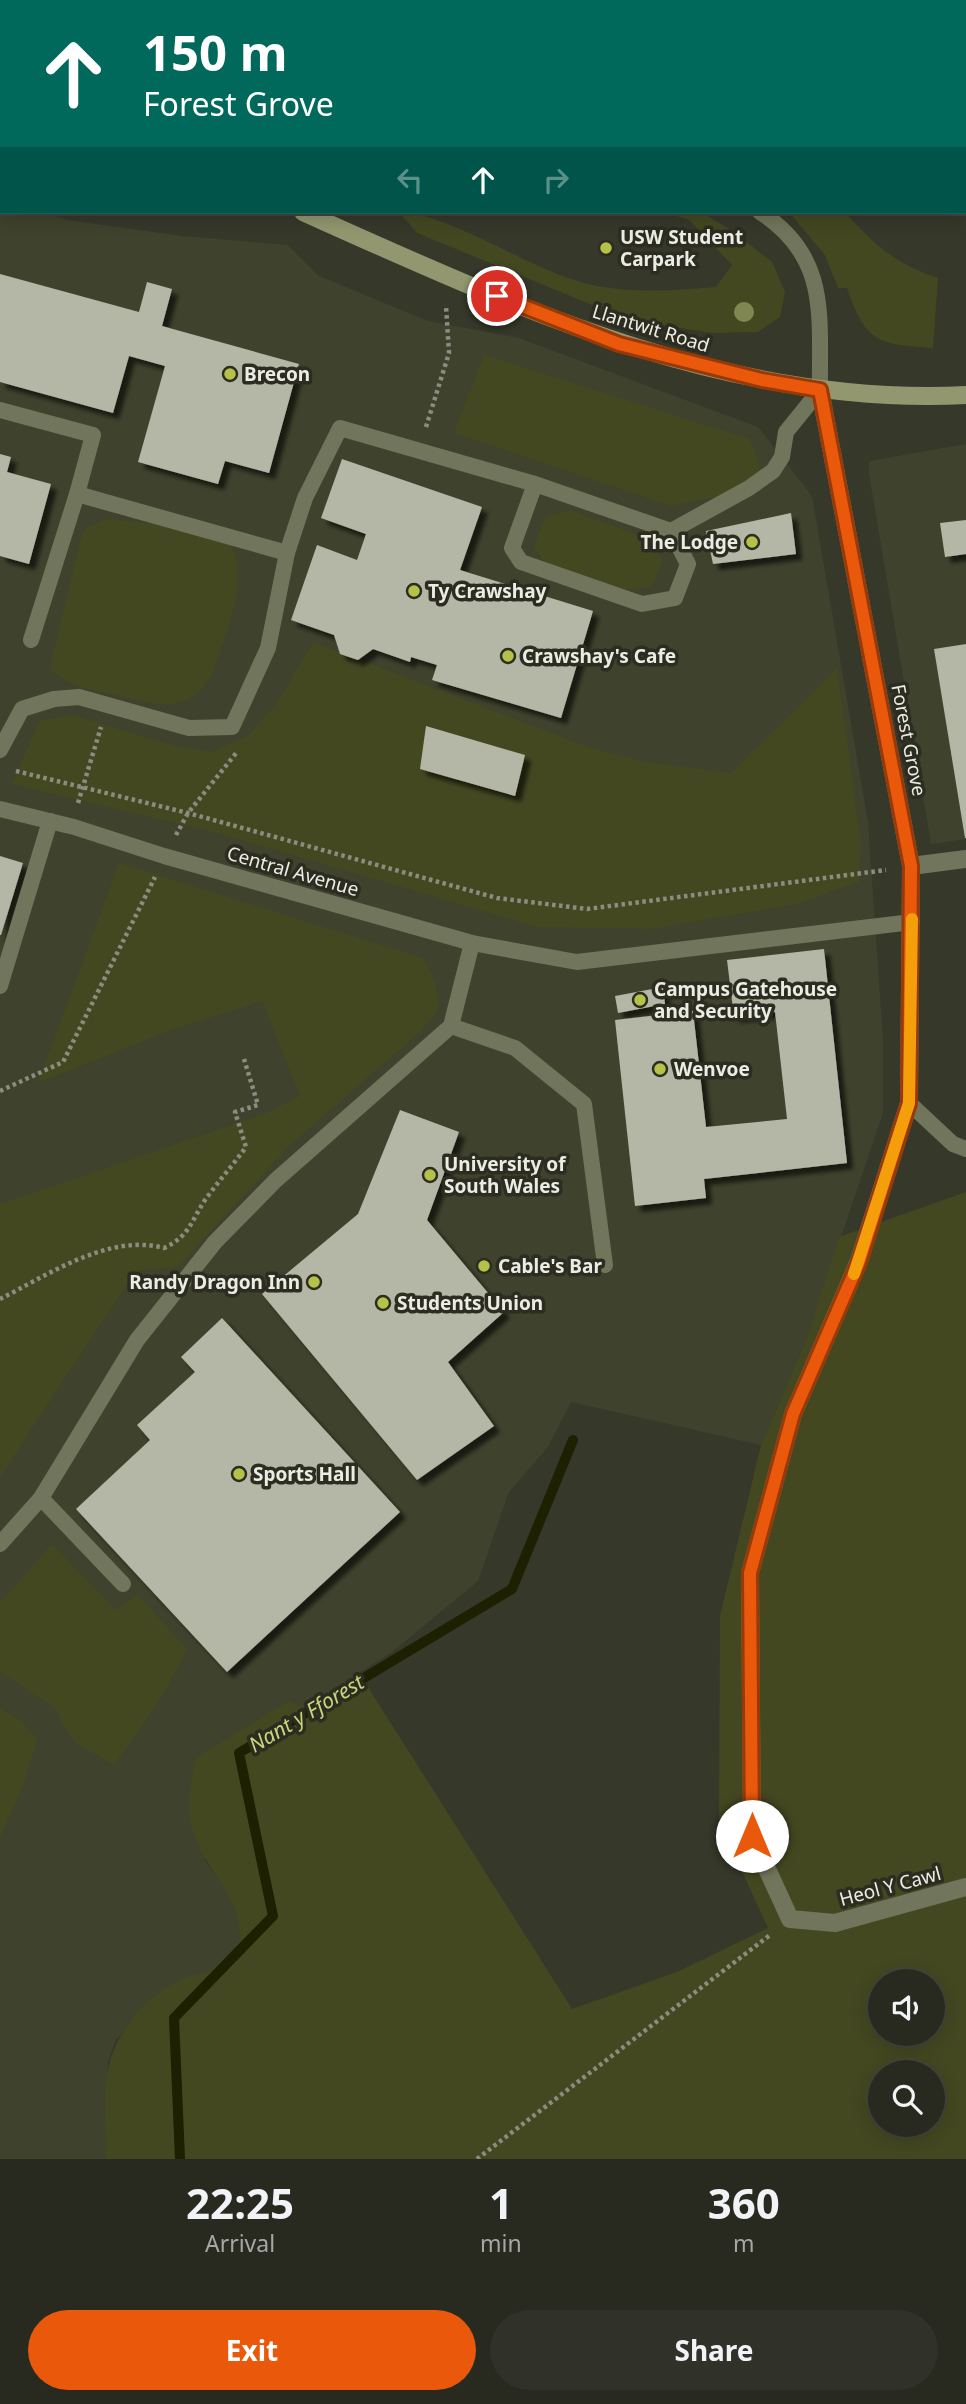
<!DOCTYPE html>
<html lang="en">
<head>
<meta charset="utf-8">
<style>
	:root { --surface:#282a20; --page:#303229; --text:#f1f3f6; --muted:#a5a7a5; --line:#44463e; --accent:#ea580c }
	body { margin:0; font-family:"Noto Sans",sans-serif; background:var(--page); color:var(--text); height:100vh; display:flex; flex-direction:column; font-size:26px; white-space:nowrap }
	* { box-sizing:border-box; margin:0 }
	p { font-size:23px; color:var(--muted) }
	.icon { flex:none; width:38px; height:38px; fill:none; stroke:currentColor; stroke-width:2; stroke-linecap:round; stroke-linejoin:round }
	.map { position:relative; height:2159px; overflow:hidden }
	.side { display:flex; flex-direction:column; background:var(--surface); flex:1 }
	.side>* { flex:none }
	.top-card { position:absolute; left:0px; top:0px; width:966px; height:214px; box-shadow:0 4px 18px #0003,0 0 0 2px var(--line); background:#00695c; color:#fff; overflow:hidden }
	.controls { position:absolute; left:868px; top:1969px; display:grid; gap:14px }
	.controls a { display:grid; place-items:center; width:77px; height:77px; border-radius:50%; background:var(--surface); box-shadow:0 4px 18px #0003,0 0 0 2px var(--line); font-size:35px }
	.pin { position:absolute; display:grid; place-items:center; width:60px; height:60px; color:#fff; margin:-30px; border:4px solid #fff; border-radius:50%; box-shadow:0 2px 7px #0007 }
	.me { position:absolute; width:77px; margin:-38px; rotate:0deg; stroke-linejoin:round; filter:drop-shadow(0 0 5px #0008) }
	.turn { display:flex; align-items:center; gap:24px; height:147px; padding:0 28px; font-size:32px }
	.turn .icon { width:91px; height:91px; stroke-width:2.5 }
	.turn b { display:block; font-size:49px; line-height:60px }
	.lanes { display:flex; align-items:center; height:66px; padding:0 28px; background:#0003; justify-content:center; gap:35px; direction:ltr }
	.lanes .off { opacity:.35 }
	.eta { display:flex; justify-content:space-evenly; align-items:center; height:119px; text-align:center }
	.eta b { font-size:42px; font-weight:700; line-height:49px }
	.button { display:flex; gap:14px; margin-top:auto; padding:14px 28px }
	.button a { flex:1; height:80px; border-radius:42px; background:var(--accent); color:#fff; font-size:28px; font-weight:700; line-height:80px; text-align:center }
	.button a+a { background:var(--page); color:var(--text) }
	.map>svg:first-child { display:block }
	.built { fill:#3f422d }
	.green { fill:#444821; fill-rule:evenodd }
	.lines { fill:none; stroke-linecap:round; stroke-linejoin:round }
	.stream { stroke:#1d2001; stroke-width:10 }
	.building { fill:#b4b7a6; filter:url(#shadow) }
	.path { stroke:#8b8d81; stroke-width:4.5; stroke-dasharray:3.5 3.5; stroke-linecap:butt }
	.service { stroke:#71755b; stroke-width:16 }
	.minor { stroke:#71755b; stroke-width:18 }
	.secondary { stroke:#92976f; stroke-width:18 }
	.rail { stroke:#c6c8be; stroke-width:5; stroke-dasharray:14 7; stroke-linecap:butt }
	.tree { fill:#818750 }
	.route-casing { stroke:#983908; stroke-width:18 }
	.route { stroke:#ea580c; stroke-width:12 }
	.slow { stroke:#f59e0b; stroke-width:12 }
	.poi-dot { fill:#b6c149; stroke:#2c2d20; stroke-width:2.5 }
	.labels { text-anchor:middle; dominant-baseline:central; stroke-width:7; stroke-linejoin:round; paint-order:stroke }
	.poi-label { font-size:19px; font-weight:bold; fill:#ebede4; stroke:#2c2d20; text-anchor:start }
	.street-label { font-size:19px; fill:#ebede4; stroke:#2c2d20 }
	.water-label { font-size:21px; font-style:italic; fill:#cad57b; stroke:#2c2d20 }
</style>
</head>
<body>
<div class="map">
<svg width="966" height="2159" viewBox="0 0 966 2159">
	<defs>
		<filter id="shadow"><feDropShadow dx="6" dy="6" stdDeviation="2" flood-color="#0009"/></filter>
	</defs>
	<rect width="100%" height="100%" fill="#36382a"/>
	<!-- built -->
	<g class="built">
		<path d="M 555,0 L 966,0 L 966,42 L 964,2 Z"/>
		<path d="M 0,187 L 2,212 L 43,212 L 67,220 L 183,236 L 288,245 L 319,276 L 428,321 L 519,338 L 758,427 L 812,496 L 868,822 L 883,1039 L 883,1113 L 808,1335 L 761,1445 L 571,1402 L 548,1447 L 509,1492 L 478,1581 L 392,1652 L 303,1708 L 288,1701 L 205,1860 L 229,1894 L 240,1918 L 242,1939 L 239,1959 L 230,1967 L 210,1972 L 116,2039 L 108,2062 L 106,2159 L 0,2159 Z"/>
		<path d="M 966,444 L 966,839 L 931,844 L 869,473 L 869,461 Z"/>
	</g>
	<!-- green -->
	<g class="green">
		<path d="M 399,212 C 442,212 523,263 568,278 C 616,295 666,291 716,287 L 732,265 L 689,220 L 664,212 L 701,212 L 732,231 L 772,262 L 785,292 L 780,317 L 758,332 L 713,333 L 662,325 L 607,311 L 417,233 Z"/>
		<path d="M 789,212 L 845,212 C 871,243 899,266 938,278 L 933,348 C 879,344 866,344 847,288 L 838,288 L 825,255 Z"/>
		<path d="M 484,355 L 750,439 L 761,470 L 721,496 L 671,506 L 454,433 Z"/>
		<path d="M 570,510 L 646,538 L 663,559 L 652,587 L 626,590 L 546,564 L 534,547 L 545,517 Z"/>
		<path d="M 106,519 L 158,524 L 231,544 C 250,585 225,632 213,673 C 186,718 156,704 114,695 C 91,690 66,687 50,668 L 80,541 L 85,528 Z"/>
		<path d="M 313,642 L 591,748 L 646,762 L 731,773 L 837,668 L 861,844 L 859,882 L 797,904 L 652,929 L 537,927 L 225,835 L 12,784 L 39,721 L 72,715 L 175,746 L 211,752 L 247,736 L 275,706 Z"/>
		<path d="M 119,863 L 423,958 L 435,981 L 439,1008 L 421,1031 L 289,1146 L 178,1267 L 136,1271 L 0,1477 L 0,1204 L 264,1114 L 300,1096 L 262,1001 L 169,1031 L 38,1083 Z"/>
		<path d="M 966,1192 L 966,2159 L 106,2159 C 106,2100 96,2065 134,2017 C 148,2000 164,1986 185,1978 C 204,1971 223,1973 239,1959 C 249,1894 203,1877 190,1821 C 186,1803 192,1780 194,1762 L 197,1757 L 289,1701 L 304,1708 L 359,1673 L 572,2009 L 677,1972 L 768,1928 L 719,1822 L 720,1616 L 761,1445 L 808,1335 L 839,1237 ZM 880,1981 L 933,1981 L 933,2034 L 880,2034 ZM 880,2072 L 933,2072 L 933,2124 L 880,2124 Z"/>
		<path d="M 52,1544 L 115,1610 L 138,1595 L 187,1650 L 160,1700 L 114,1765 L 75,1743 L 53,1707 L 0,1672 L 0,1602 Z"/>
		<path d="M 0,1708 L 21,1721 L 37,1739 L 24,1783 L 0,1838 Z"/>
	</g>
	<g class="lines">
		<!-- stream -->
		<path class="stream" d="M 180,2159 L 174,2018 L 273,1916 L 239,1753 L 512,1589 L 573,1440"/>
	</g>
	<!-- building -->
	<g class="building">
		<path d="M 0,274 L 139,312 L 147,282 L 172,289 L 162,326 L 299,364 L 269,473 L 225,461 L 218,484 L 138,462 L 165,366 L 129,356 L 113,413 L 0,382 Z"/>
		<path d="M 0,454 L 11,457 L 7,472 L 51,484 L 29,564 L 0,556 Z"/>
		<path d="M 342,459 L 482,507 L 460,570 L 593,611 L 561,718 L 432,680 L 437,665 L 411,657 L 410,662 L 373,649 L 358,660 L 340,654 L 334,635 L 291,620 L 317,545 L 357,560 L 366,534 L 321,518 Z"/>
		<path d="M 791,513 L 796,554 L 713,564 L 706,531 Z"/>
		<path d="M 966,520 L 966,554 L 945,557 L 940,523 Z"/>
		<path d="M 966,644 L 966,838 L 965,838 L 934,649 Z"/>
		<path d="M 426,726 L 525,755 L 515,796 L 420,769 Z"/>
		<path d="M 0,856 L 23,863 L 1,935 L 0,935 Z"/>
		<path d="M 824,949 L 847,1163 L 704,1179 L 706,1198 L 635,1206 L 615,1020 L 693,1011 L 706,1127 L 787,1119 L 775,1012 L 734,1017 L 727,960 Z"/>
		<path d="M 663,987 L 665,1004 L 618,1013 L 615,996 Z"/>
		<path d="M 400,1110 L 459,1132 L 427,1220 L 504,1312 L 448,1362 L 494,1426 L 417,1480 L 262,1294 L 358,1214 Z"/>
		<path d="M 222,1318 L 400,1512 L 227,1672 L 76,1509 L 150,1440 L 137,1425 L 195,1372 L 181,1357 Z"/>
	</g>
	<g class="lines">
		<!-- path -->
		<g class="path">
			<path d="M 426,427 L 449,353 L 446,306"/>
			<path d="M 16,771 L 188,813 L 497,898 L 587,909 L 886,870"/>
			<path d="M 78,803 L 101,727"/>
			<path d="M 176,835 L 188,813 L 237,752"/>
			<path d="M 0,1091 L 63,1062 L 155,877"/>
			<path d="M 0,1299 C 48,1275 109,1233 164,1248 C 190,1236 191,1221 205,1200 C 218,1182 233,1165 246,1147 L 235,1112 L 258,1105 L 244,1059"/>
			<path d="M 477,2159 L 770,1935"/>
		</g>
		<!-- service -->
		<g class="service">
			<path d="M 604,2 L 605,0"/>
			<path d="M 0,410 L 93,435 L 77,494 L 287,553"/>
			<path d="M 671,531 L 749,488 L 773,471 L 782,457 L 786,432 L 820,390 C 819,317 830,257 760,212"/>
			<path d="M 31,640 L 77,494"/>
			<path d="M 0,750 L 22,709 L 54,699 L 79,697 L 189,728 L 232,727 L 268,648 L 287,553 L 305,498 L 340,428 L 535,484 L 671,531 L 688,564 L 675,598 L 642,604 L 521,562 L 512,548 L 535,484"/>
			<path d="M 0,809 L 74,827 L 164,856 L 472,943 L 577,962 L 912,922"/>
			<path d="M 0,986 L 50,821"/>
			<path d="M 451,1026 L 515,1048 L 584,1104 L 605,1265"/>
			<path d="M 909,1103 L 953,1144 L 966,1149"/>
			<path d="M 41,1498 L 123,1584"/>
			<path d="M 0,1544 L 41,1498 L 137,1340 L 215,1242 L 276,1180 L 451,1026 L 472,943"/>
		</g>
		<!-- minor -->
		<g class="minor">
			<path d="M 0,141 L 2,142"/>
			<path d="M 820,390 L 911,866 L 909,1103 L 859,1261 L 793,1414 L 750,1573 L 752,1836 L 790,1919 L 835,1923 L 966,1887"/>
			<path d="M 911,866 L 966,859"/>
		</g>
		<!-- secondary -->
		<g class="secondary">
			<path d="M 0,33 L 2,34"/>
			<path d="M 303,212 C 515,307 728,407 966,395"/>
		</g>
		<!-- rail -->
		<g class="rail">
			<path d="M 866,0 L 875,2"/>
			<path d="M 964,18 L 966,18"/>
		</g>
	</g>
	<!-- trees -->
	<circle class="tree" cx="744" cy="312" r="10"/>
	<g class="lines">
		<!-- route casing -->
		<g class="route-casing">
			<path id="route" d="M 497,296 L 619,344 L 762,380 L 820,390 L 911,866 L 909,1103 L 859,1262 L 793,1414 L 750,1573 L 752,1836"/>
		</g>
		<!-- route -->
		<use href="#route" class="route"/>
		<!-- slow -->
		<path class="slow" d="M 854,1274 L 909,1103 L 912,919"/>
	</g>
	<!-- markers -->
	<g class="poi-dot">
		<circle cx="606" cy="248" r="7"/>
		<circle cx="230" cy="374" r="7"/>
		<circle cx="752" cy="542" r="7"/>
		<circle cx="414" cy="591" r="7"/>
		<circle cx="508" cy="656" r="7"/>
		<circle cx="640" cy="1000" r="7"/>
		<circle cx="660" cy="1069" r="7"/>
		<circle cx="430" cy="1175" r="7"/>
		<circle cx="484" cy="1266" r="7"/>
		<circle cx="314" cy="1282" r="7"/>
		<circle cx="383" cy="1303" r="7"/>
		<circle cx="239" cy="1474" r="7"/>
	</g>
	<g class="labels">
		<!-- poi labels -->
		<g class="poi-label">
			<text x="620" y="237">USW Student<tspan x="620" dy="22">Carpark</tspan></text>
			<text x="244" y="374">Brecon</text>
			<text x="738" y="542" text-anchor="end">The Lodge</text>
			<text x="428" y="591">Ty Crawshay</text>
			<text x="522" y="656">Crawshay's Cafe</text>
			<text x="654" y="989">Campus Gatehouse<tspan x="654" dy="22">and Security</tspan></text>
			<text x="674" y="1069">Wenvoe</text>
			<text x="444" y="1164">University of<tspan x="444" dy="22">South Wales</tspan></text>
			<text x="498" y="1266">Cable's Bar</text>
			<text x="300" y="1282" text-anchor="end">Randy Dragon Inn</text>
			<text x="397" y="1303">Students Union</text>
			<text x="253" y="1474">Sports Hall</text>
		</g>
		<!-- street labels -->
		<g class="street-label">
			<text transform="translate(651 328) rotate(17)">Llantwit Road</text>
			<text transform="translate(909 740) rotate(79)">Forest Grove</text>
			<text transform="translate(293 871) rotate(16)">Central Avenue</text>
			<text transform="translate(890 1886) rotate(-15)">Heol Y Cawl</text>
		</g>
		<!-- water labels -->
		<g class="water-label">
			<text transform="translate(306 1713) rotate(-31)">Nant y Fforest</text>
		</g>
	</g>
</svg>
<div class="controls">
<a><svg class="icon" aria-label="sound" viewBox="0 0 24 24"><path d="M4 9h4l5-4v14l-5-4H4zM17 9q2 3 0 6"/></svg></a>
<a><svg class="icon" aria-label="search" viewBox="0 0 24 24"><circle cx="10" cy="10" r="6"/><path d="M15 15l6 6"/></svg></a>
</div>
<div class="pin" style="left:497px;top:296px;background:#d93025"><svg class="icon" aria-label="arrive" viewBox="0 0 24 24"><path d="M6 21V4h12l-3 4 3 4H6"/></svg></div>
<svg class="me" style="left:752px;top:1836px" viewBox="-20 -20 40 40"><circle r="19" fill="#fff"/><path d="M0-13L10 11 0 6-10 11z" fill="#ea580c"/></svg>
<div class="top-card">
<div class="turn"><svg class="icon" aria-label="ahead" viewBox="0 0 24 24"><path d="M12 20V5M6 11l6-6 6 6"/></svg><div><b>150 m</b>Forest Grove</div></div>
<div class="lanes"><svg class="icon off" aria-label="left" viewBox="0 0 24 24"><path d="M17 20v-9H6M10 6l-5 5 5 5"/></svg><svg class="icon" aria-label="ahead" viewBox="0 0 24 24"><path d="M12 20V5M6 11l6-6 6 6"/></svg><svg class="icon off" aria-label="right" viewBox="0 0 24 24"><path d="M7 20v-9h11M14 6l5 5-5 5"/></svg></div>
</div>
</div>
<section class="side">
<div class="eta">
<div><b>22:25</b><p>Arrival</p></div>
<div><b>1</b><p>min</p></div>
<div><b>360</b><p>m</p></div>
</div>
<div class="button"><a>Exit</a><a>Share</a></div>
</section>
</body>
</html>
